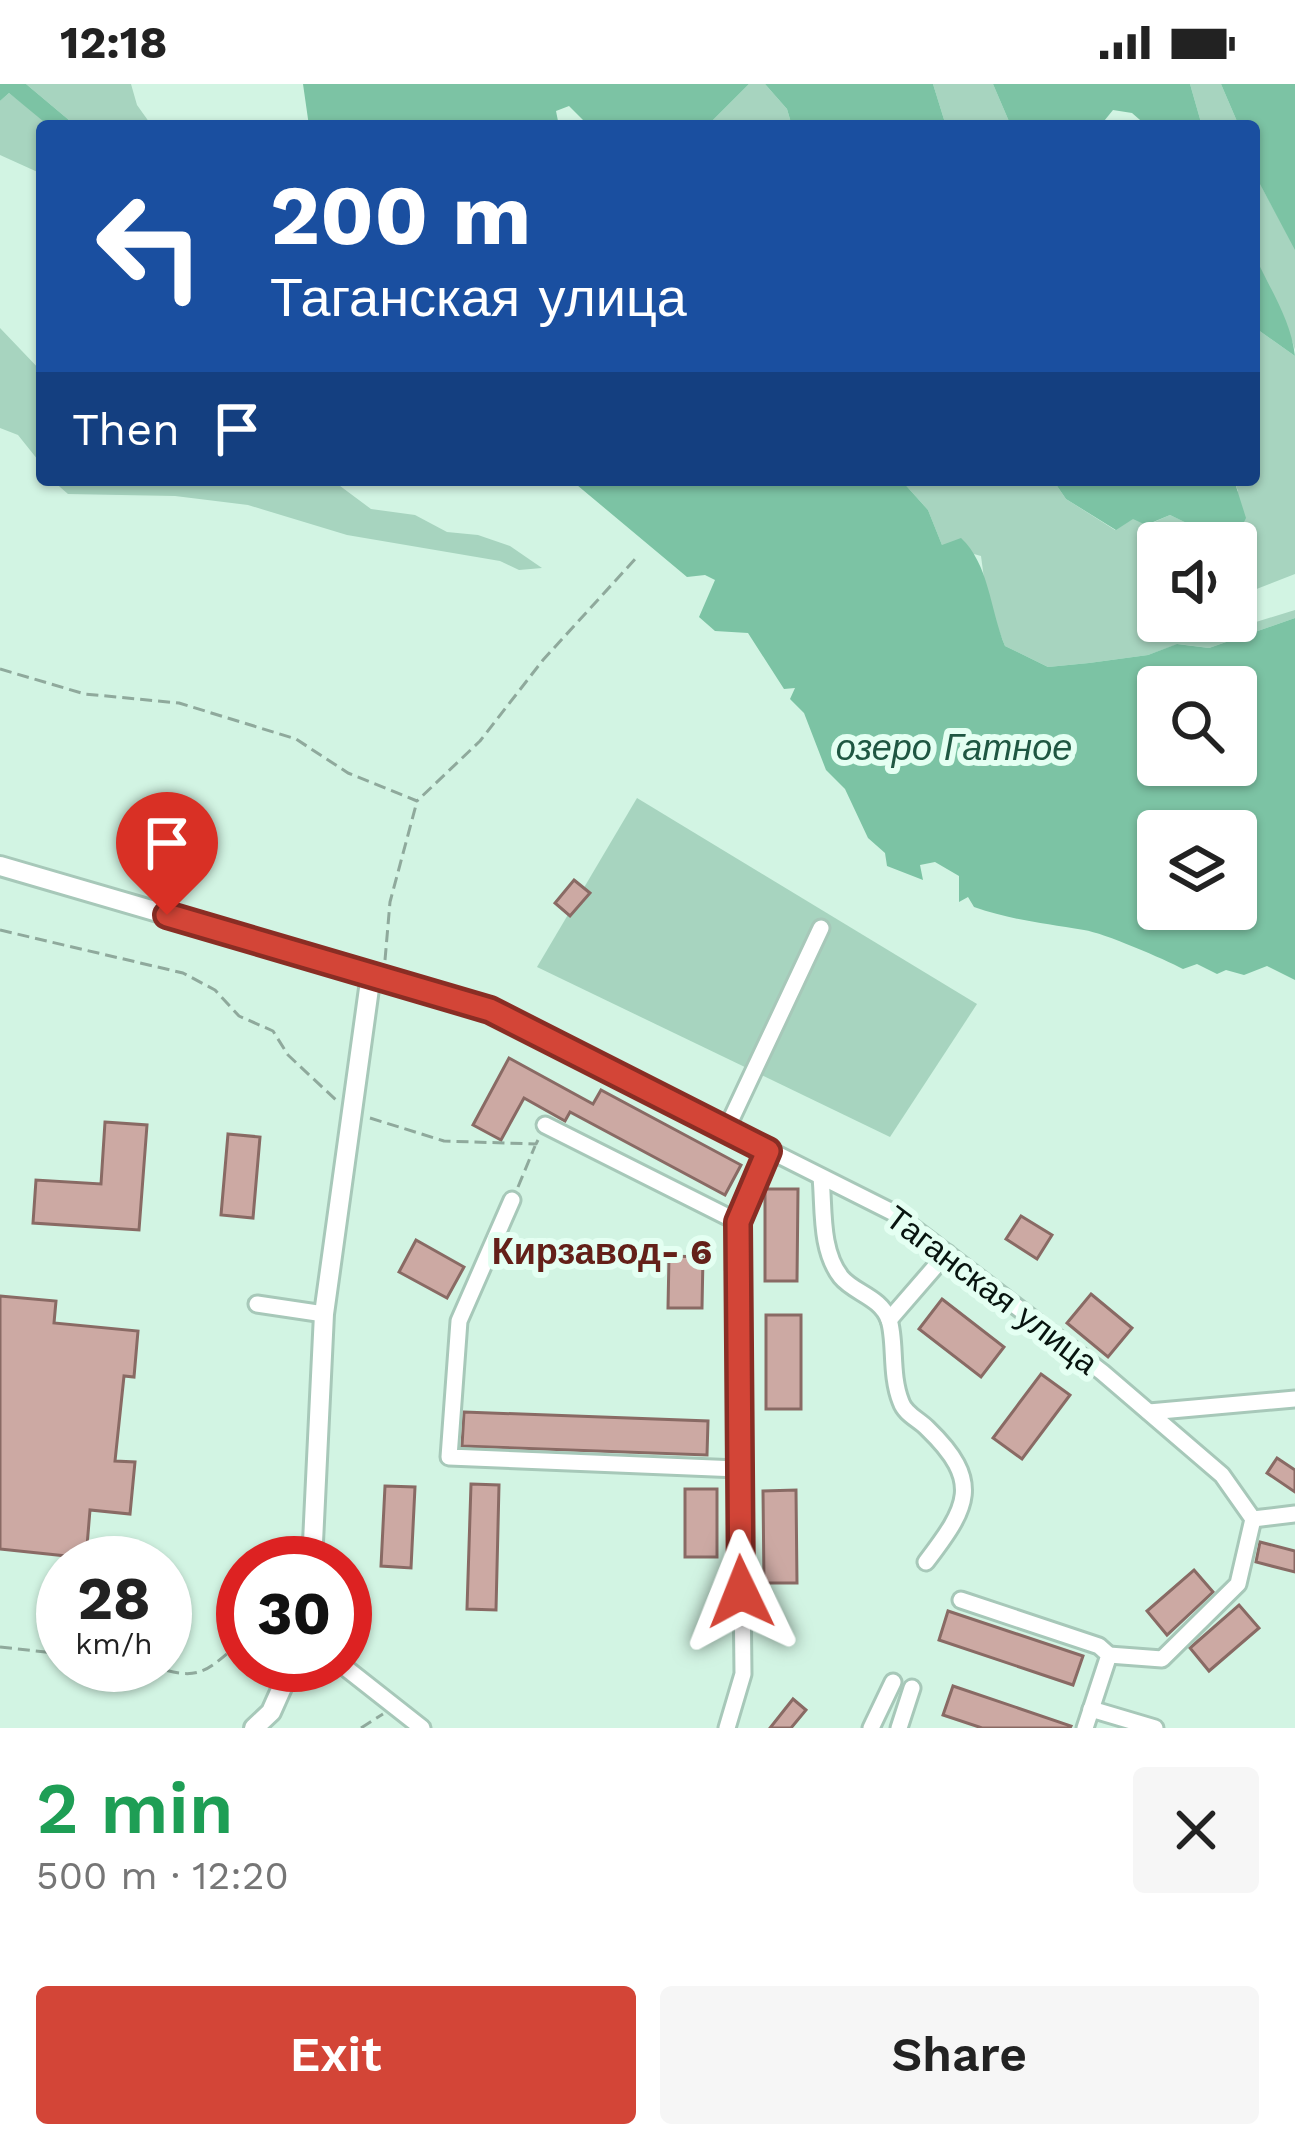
<!DOCTYPE html>
<html lang="en">
<head>
<meta charset="utf-8">
<style>
	:root { --surface:#fff; --page:#f6f6f6; --text:#222; --muted:#767676; --accent:#d34537 }
	body { margin:0; font-family:"Work Sans",sans-serif; background:var(--page); color:var(--text); height:100vh; display:flex; flex-direction:column; font-size:45px; white-space:nowrap }
	* { box-sizing:border-box; margin:0 }
	p { font-size:39px; color:var(--muted) }
	.icon { flex:none; width:66px; height:66px; fill:none; stroke:currentColor; stroke-width:2; stroke-linecap:round; stroke-linejoin:round }
	.map { position:relative; height:1644px; overflow:hidden }
	.sheet { display:flex; flex-direction:column; background:var(--surface); flex:1 }
	.sheet>* { flex:none }
	.guide { position:absolute; left:36px; top:36px; width:1224px; height:366px; border-radius:12px; box-shadow:0 3px 9px #0004; background:#1a4fa0; color:#fff; overflow:hidden }
	.buttons { position:absolute; left:1137px; top:438px; display:grid; gap:24px }
	.buttons a { display:grid; place-items:center; width:120px; height:120px; border-radius:12px; background:var(--surface); box-shadow:0 3px 9px #0004; font-size:60px }
	.speed { position:absolute; left:36px; top:1452px; display:flex; gap:24px; font-size:60px; font-weight:700; text-align:center }
	.speed>* { display:grid; place-content:center; width:156px; height:156px; border-radius:50%; background:var(--surface); box-shadow:0 3px 9px #0004; line-height:1 }
	.speed small { font-size:30px; font-weight:400 }
	.speed .limit { border:18px solid #d22; background:#fff; color:#111 }
	.pin { position:absolute; display:grid; place-items:center; width:102px; height:102px; color:#fff; margin:-123px -51px; border-radius:50% 50% 50% 0; rotate:-45deg; box-shadow:0 0 12px #0007 }
	.pin .icon { rotate:45deg }
	.me { position:absolute; width:132px; margin:-66px; rotate:358deg; stroke-linejoin:round; filter:drop-shadow(0 0 9px #0008) }
	.turn { display:flex; align-items:center; gap:42px; height:252px; padding:0 36px; font-size:54px }
	.turn .icon { width:156px; height:156px; stroke-width:2.5 }
	.turn b { display:block; font-size:84px; line-height:102px }
	.then { display:flex; align-items:center; height:114px; padding:0 36px; background:#0003; gap:24px; font-size:45px }
	.round { display:grid; place-items:center; flex:none; width:126px; height:126px; border-radius:12px; background:var(--page) }
	.head { display:flex; align-items:center; justify-content:space-between; height:204px; padding:0 36px }
	h1 { font-size:72px; font-weight:600; line-height:90px; color:#1e9e55 }
	.action { display:flex; gap:24px; margin-top:auto; padding:24px 36px }
	.action a { flex:1; height:138px; border-radius:12px; background:var(--accent); color:#fff; font-size:48px; font-weight:600; line-height:138px; text-align:center }
	.action a+a { background:var(--page); color:var(--text) }
	.status { display:flex; justify-content:space-between; align-items:center; height:84px; padding:0 60px; background:var(--surface); direction:ltr }
	.status svg { height:33px; fill:currentColor }
	.map>svg:first-child { display:block }
	.green { fill:#a7d4bf }
	.water { fill:#7cc3a4; fill-rule:evenodd }
	.building { fill:#cca9a3; stroke:#896a64; stroke-width:3 }
	.lines { fill:none; stroke-linecap:round; stroke-linejoin:round }
	.minor-casing { stroke:#a7c8b9; stroke-width:21 }
	.major-casing { stroke:#a7c8b9; stroke-width:24 }
	.path { stroke:#8fa99c; stroke-width:3; stroke-dasharray:12 6; stroke-linecap:butt }
	.minor { stroke:#fff; stroke-width:15 }
	.major { stroke:#fff; stroke-width:18 }
	.route-casing { stroke:#892d24; stroke-width:30 }
	.route { stroke:#d34537; stroke-width:21 }
	.labels { text-anchor:middle; dominant-baseline:central; stroke-width:12; stroke-linejoin:round; paint-order:stroke }
	.street-label { font-size:33px; fill:#08140f; stroke:#e4fff2 }
	.water-label { font-size:36px; font-style:italic; fill:#1f5742; stroke:#e4fff2 }
	.neighbourhood-label { font-size:36px; font-weight:bold; fill:#642019; stroke:#e4fff2 }
</style>
</head>
<body>
<div class="status"><b>12:18</b><svg viewBox="0 0 49 12"><path d="M0 12V9h3v3zM5 12V6h3v6zM10 12V3h3v9zM15 12V0h3v12zM26 1h20v11H26zM47 4h2v5h-2z"/></svg></div>
<div class="map">
<svg width="1295" height="1644" viewBox="0 0 1295 1644">
	<rect width="100%" height="100%" fill="#d2f4e3"/>
	<!-- green -->
	<g class="green">
		<path d="M 26,0 L 131,0 L 137,21 L 152,42 L 76,42 Z"/>
		<path d="M 749,0 L 765,0 L 787,25 L 792,42 L 707,42 Z"/>
		<path d="M 933,0 L 993,0 L 1011,42 L 946,42 Z"/>
		<path d="M 1190,0 L 1221,0 L 1239,42 L 1202,42 Z"/>
		<path d="M 9,9 L 49,40 L 42,42 L 42,90 L 0,71 L 0,17 Z"/>
		<path d="M 1254,89 L 1295,164 L 1295,266 C 1285,231 1260,204 1254,168 C 1250,143 1254,114 1254,89 Z"/>
		<path d="M 1254,243 L 1295,272 L 1295,490 L 1236,513 L 1236,459 L 1158,459 L 1158,537 L 1177,537 L 1178,552 L 1214,551 L 1295,526 L 1295,534 L 1209,564 L 1178,560 L 1148,571 L 1089,579 L 1048,583 L 1005,562 L 987,517 L 981,472 L 942,461 L 928,426 L 901,396 L 1053,396 L 1066,415 L 1115,446 L 1133,434 L 1147,441 L 1170,431 L 1196,443 L 1238,407 L 1234,396 L 1254,396 Z"/>
		<path d="M 0,244 L 42,288 L 42,381 L 18,351 L 0,344 Z"/>
		<path d="M 52,396 L 332,396 L 371,425 L 415,431 L 447,448 L 478,451 L 510,462 L 542,484 L 519,486 L 500,477 L 347,451 L 248,421 L 175,412 L 68,410 Z"/>
		<path d="M 637,714 L 977,920 L 890,1053 L 537,883 Z"/>
	</g>
	<!-- water -->
	<g class="water">
		<path d="M 0,0 L 26,0 L 76,42 L 49,42 L 9,9 L 0,17 Z"/>
		<path d="M 303,0 L 749,0 L 707,42 L 589,42 L 569,22 L 556,27 L 559,42 L 309,42 Z"/>
		<path d="M 765,0 L 933,0 L 946,42 L 792,42 L 787,25 Z"/>
		<path d="M 993,0 L 1190,0 L 1202,42 L 1147,42 L 1132,29 L 1113,26 L 1100,42 L 1011,42 Z"/>
		<path d="M 1221,0 L 1295,0 L 1295,166 L 1254,89 L 1254,42 L 1239,42 Z"/>
		<path d="M 1254,170 C 1269,204 1291,235 1295,272 L 1254,243 Z"/>
		<path d="M 571,396 L 901,396 L 928,426 L 942,461 L 961,454 C 989,480 990,525 1005,562 L 1048,583 L 1089,579 L 1148,571 L 1177,560 L 1209,564 L 1295,534 L 1295,896 L 1267,882 L 1244,891 L 1226,886 L 1217,890 L 1197,880 L 1183,885 C 1164,875 1104,849 1084,846 C 1043,839 1011,836 974,823 L 968,813 L 959,818 L 959,792 L 935,778 L 920,781 L 923,796 L 887,782 L 885,769 L 868,754 L 845,705 L 826,686 L 804,629 L 790,615 L 795,604 L 784,605 L 748,549 L 715,547 L 699,533 L 715,496 L 705,491 L 687,493 ZM 1158,603 L 1236,603 L 1236,681 L 1158,681 ZM 1158,747 L 1236,747 L 1236,825 L 1158,825 Z"/>
		<path d="M 1053,396 L 1234,396 L 1246,434 L 1239,448 L 1195,443 L 1170,431 L 1146,441 L 1133,435 L 1116,446 L 1066,415 Z"/>
	</g>
	<!-- building -->
	<g class="building">
		<path d="M 574,796 L 590,809 L 570,832 L 555,819 Z"/>
		<path d="M 509,974 L 593,1020 L 601,1006 L 741,1081 L 725,1111 L 570,1028 L 565,1037 L 524,1014 L 501,1056 L 473,1041 Z"/>
		<path d="M 105,1038 L 147,1041 L 139,1146 L 33,1139 L 36,1096 L 101,1100 Z"/>
		<path d="M 228,1050 L 260,1053 L 253,1134 L 221,1131 Z"/>
		<path d="M 765,1105 L 798,1105 L 797,1197 L 765,1197 Z"/>
		<path d="M 1021,1132 L 1052,1151 L 1037,1175 L 1006,1155 Z"/>
		<path d="M 416,1156 L 464,1183 L 447,1214 L 399,1188 Z"/>
		<path d="M 669,1172 L 703,1173 L 702,1224 L 668,1224 Z"/>
		<path d="M 1091,1210 L 1132,1244 L 1108,1273 L 1067,1239 Z"/>
		<path d="M 0,1212 L 56,1217 L 54,1239 L 138,1247 L 134,1293 L 124,1292 L 115,1377 L 135,1378 L 130,1430 L 90,1426 L 86,1474 L 0,1465 Z"/>
		<path d="M 942,1215 L 1004,1263 L 981,1293 L 919,1245 Z"/>
		<rect x="766" y="1231" width="35" height="94"/>
		<path d="M 1041,1290 L 1070,1311 L 1022,1375 L 993,1354 Z"/>
		<path d="M 464,1328 L 708,1337 L 707,1371 L 462,1362 Z"/>
		<path d="M 1277,1374 L 1295,1386 L 1295,1408 L 1267,1389 Z"/>
		<path d="M 471,1400 L 499,1401 L 496,1526 L 467,1525 Z"/>
		<path d="M 385,1402 L 415,1403 L 411,1484 L 381,1482 Z"/>
		<rect x="685" y="1405" width="32" height="68"/>
		<path d="M 796,1406 L 797,1499 L 764,1499 L 763,1407 Z"/>
		<path d="M 1260,1458 L 1295,1467 L 1295,1488 L 1256,1478 Z"/>
		<path d="M 1194,1486 L 1213,1508 L 1167,1551 L 1147,1527 Z"/>
		<path d="M 1239,1521 L 1259,1544 L 1209,1587 L 1190,1564 Z"/>
		<path d="M 948,1527 L 1083,1572 L 1073,1601 L 939,1556 Z"/>
		<path d="M 953,1602 L 1071,1642 L 1070,1644 L 982,1644 L 943,1631 Z"/>
		<path d="M 793,1615 L 806,1626 L 791,1644 L 770,1644 Z"/>
	</g>
	<g class="lines">
		<!-- minor casing -->
		<g class="minor-casing">
			<g id="minor">
				<path d="M 371,890 L 490,926 L 894,1129 L 1102,1288 L 1222,1391 L 1253,1435 L 1238,1500 L 1162,1575 L 1109,1571"/>
				<path d="M 545,1041 L 738,1138"/>
				<path d="M 726,1046 L 821,844"/>
				<path d="M 821,1093 C 824,1125 820,1166 841,1193 C 854,1209 881,1213 889,1236 C 896,1257 890,1291 901,1318 C 905,1330 918,1335 927,1344 C 983,1398 968,1423 926,1478"/>
				<path d="M 512,1116 L 459,1237 L 449,1373 L 738,1385"/>
				<path d="M 257,1220 L 324,1230"/>
				<path d="M 889,1236 L 947,1169"/>
				<path d="M 1149,1328 L 1295,1315"/>
				<path d="M 1253,1435 L 1295,1430"/>
				<path d="M 961,1516 L 1099,1562 L 1109,1571 L 1085,1644"/>
				<path d="M 342,1581 L 422,1644"/>
				<path d="M 1091,1625 L 1155,1644"/>
				<path d="M 727,1644 L 743,1590 L 738,1138 L 768,1067"/>
				<path d="M 871,1644 L 893,1598"/>
				<path d="M 899,1644 L 912,1604"/>
			</g>
		</g>
		<!-- major casing -->
		<g class="major-casing">
			<g id="major">
				<path d="M 0,782 L 371,890 L 324,1230 L 312,1479"/>
				<path d="M 254,1644 L 271,1628 L 292,1581"/>
			</g>
		</g>
		<!-- path -->
		<g class="path">
			<path d="M 0,585 L 85,610 L 179,619 L 296,655 L 348,689 L 417,717 L 480,657 L 543,576 L 637,473"/>
			<path d="M 0,846 L 183,889 L 215,906 L 239,932 L 273,947 L 288,971 L 336,1016"/>
			<path d="M 385,876 L 390,818 L 416,721"/>
			<path d="M 370,1034 L 444,1057 L 536,1060 L 539,1054"/>
			<path d="M 518,1103 L 535,1062"/>
			<path d="M 0,1563 L 63,1570"/>
			<path d="M 150,1581 C 200,1599 205,1588 243,1556"/>
			<path d="M 361,1644 L 383,1630"/>
		</g>
		<!-- minor -->
		<use href="#minor" class="minor"/>
		<!-- major -->
		<use href="#major" class="major"/>
	</g>
	<g class="lines">
		<!-- route casing -->
		<g class="route-casing">
			<path id="route" d="M 167,831 L 490,926 L 768,1067 L 738,1138 L 741,1508"/>
		</g>
		<!-- route -->
		<use href="#route" class="route"/>
	</g>
	<g class="labels">
		<!-- street labels -->
		<g class="street-label">
			<text transform="translate(992 1206) rotate(37)">Таганская улица</text>
		</g>
		<!-- water labels -->
		<g class="water-label">
			<text x="954" y="664">озеро Гатное</text>
		</g>
		<!-- neighbourhood labels -->
		<g class="neighbourhood-label">
			<text x="602" y="1168">Кирзавод- 6</text>
		</g>
	</g>
</svg>
<div class="buttons">
<a><svg class="icon" aria-label="sound" viewBox="0 0 24 24"><path d="M4 9h4l5-4v14l-5-4H4zM17 9q2 3 0 6"/></svg></a>
<a><svg class="icon" aria-label="search" viewBox="0 0 24 24"><circle cx="10" cy="10" r="6"/><path d="M15 15l6 6"/></svg></a>
<a><svg class="icon" aria-label="layers" viewBox="0 0 24 24"><path d="M12 4l9 5-9 5-9-5zM3 14l9 5 9-5"/></svg></a>
</div>
<div class="speed"><div>28<small>km/h</small></div><div class="limit">30</div></div>
<div class="pin" style="left:167px;top:831px;background:#d93025"><svg class="icon" aria-label="arrive" viewBox="0 0 24 24"><path d="M6 21V4h12l-3 4 3 4H6"/></svg></div>
<svg class="me" style="left:741px;top:1508px" viewBox="-20 -20 40 40"><path d="M0-17L14 15 0 8-14 15z" fill="#d34537" stroke="#fff" stroke-width="4"/></svg>
<div class="guide">
<div class="turn"><svg class="icon" aria-label="left" viewBox="0 0 24 24"><path d="M17 20v-9H6M10 6l-5 5 5 5"/></svg><div><b>200 m</b>Таганская улица</div></div>
<div class="then">Then<svg class="icon" aria-label="arrive" viewBox="0 0 24 24"><path d="M6 21V4h12l-3 4 3 4H6"/></svg></div>
</div>
</div>
<section class="sheet">
<div class="head"><div><h1>2 min</h1><p>500 m · 12:20</p></div><a class="round"><svg class="icon" aria-label="close" viewBox="0 0 24 24"><path d="M6 6l12 12M18 6L6 18"/></svg></a></div>
<div class="action"><a>Exit</a><a>Share</a></div>
</section>
</body>
</html>
